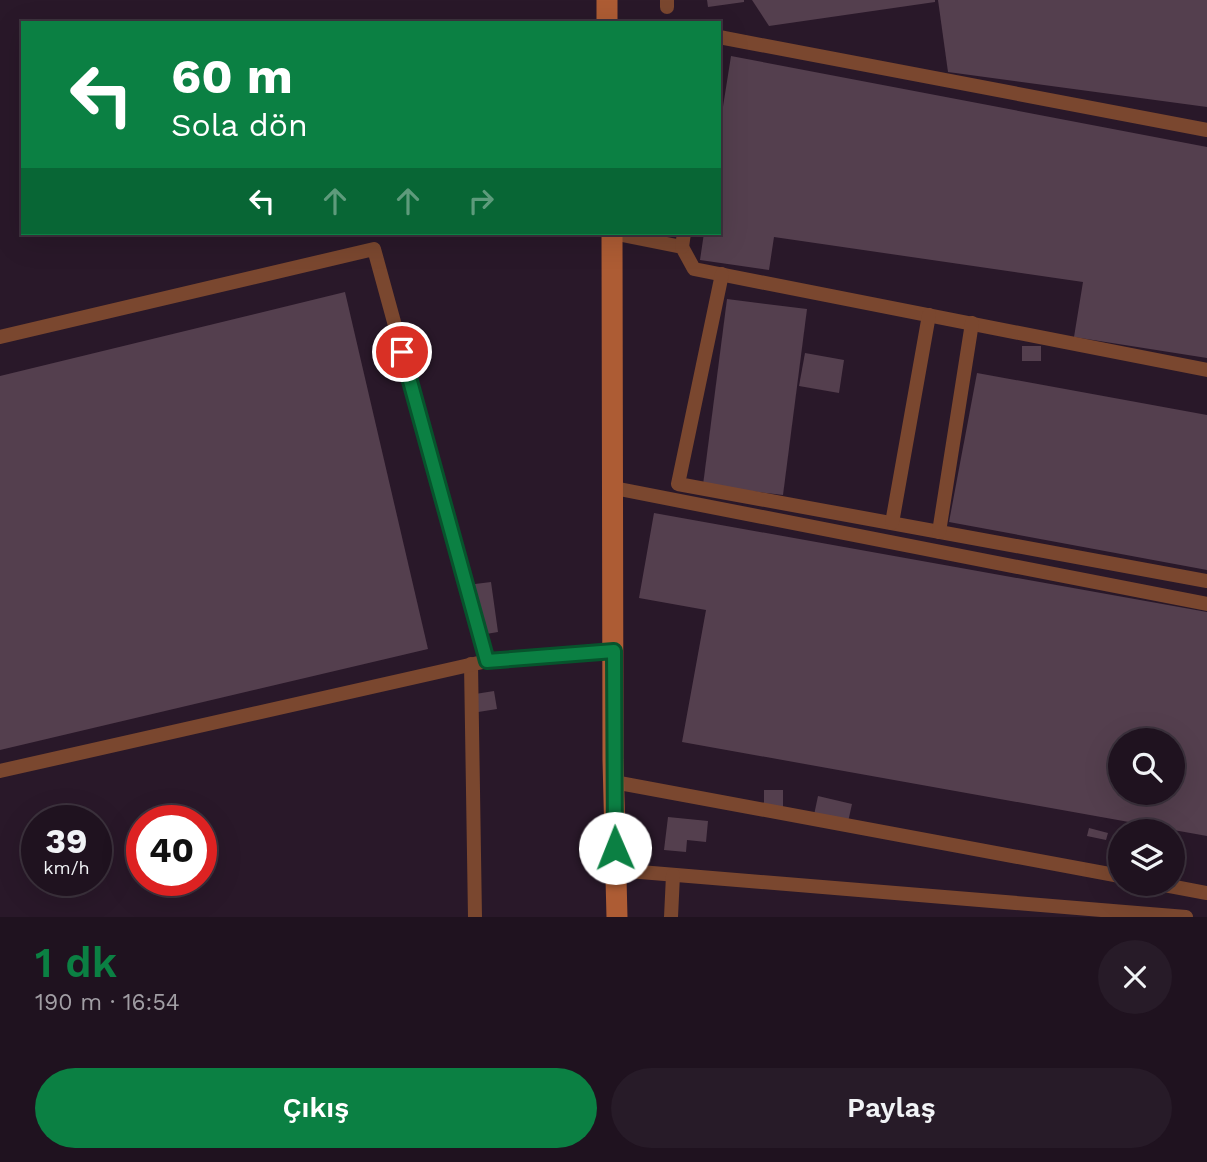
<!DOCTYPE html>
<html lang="tr">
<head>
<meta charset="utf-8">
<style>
	:root { --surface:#1f121f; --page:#271b28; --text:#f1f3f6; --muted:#a19ea4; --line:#3c323d; --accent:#0b8043 }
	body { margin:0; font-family:"Work Sans",sans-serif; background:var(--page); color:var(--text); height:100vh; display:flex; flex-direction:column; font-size:26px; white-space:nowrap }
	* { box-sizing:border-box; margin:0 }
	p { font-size:23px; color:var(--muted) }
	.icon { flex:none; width:38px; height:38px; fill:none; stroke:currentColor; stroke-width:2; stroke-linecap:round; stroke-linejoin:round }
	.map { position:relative; height:917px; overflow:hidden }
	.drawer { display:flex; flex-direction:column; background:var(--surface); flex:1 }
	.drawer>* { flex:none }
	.guide { position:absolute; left:21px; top:21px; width:700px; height:214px; border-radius:0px; box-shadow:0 7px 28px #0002,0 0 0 2px var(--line); background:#0b8043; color:#fff; overflow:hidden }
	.fabs { position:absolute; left:1108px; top:728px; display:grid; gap:14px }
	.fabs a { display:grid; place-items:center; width:77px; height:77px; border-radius:50%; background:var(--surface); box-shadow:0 7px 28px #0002,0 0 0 2px var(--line); font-size:35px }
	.speed { position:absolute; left:21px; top:805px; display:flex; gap:14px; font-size:35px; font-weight:700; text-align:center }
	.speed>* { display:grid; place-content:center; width:91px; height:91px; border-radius:50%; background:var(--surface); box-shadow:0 7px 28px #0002,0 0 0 2px var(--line); line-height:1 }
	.speed small { font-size:18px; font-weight:400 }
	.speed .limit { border:10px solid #d22; background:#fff; color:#111 }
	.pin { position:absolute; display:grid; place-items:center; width:60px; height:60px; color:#fff; margin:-30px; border:4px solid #fff; border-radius:50%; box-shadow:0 2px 7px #0007 }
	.me { position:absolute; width:77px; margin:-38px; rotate:359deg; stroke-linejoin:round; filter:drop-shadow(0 0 5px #0008) }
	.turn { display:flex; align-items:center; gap:24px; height:147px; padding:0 35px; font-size:32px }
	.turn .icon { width:91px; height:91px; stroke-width:2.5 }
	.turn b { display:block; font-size:49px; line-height:60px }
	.lanes { display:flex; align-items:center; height:66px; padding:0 35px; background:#0003; justify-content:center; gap:35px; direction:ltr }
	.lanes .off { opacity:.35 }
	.round { display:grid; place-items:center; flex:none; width:74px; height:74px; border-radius:37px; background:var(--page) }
	.headline { display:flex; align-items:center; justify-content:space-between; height:119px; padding:0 35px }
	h1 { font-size:42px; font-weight:600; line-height:52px; color:var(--accent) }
	.button { display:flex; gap:14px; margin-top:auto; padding:14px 35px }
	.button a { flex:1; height:80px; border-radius:42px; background:var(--accent); color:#fff; font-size:28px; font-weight:600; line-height:80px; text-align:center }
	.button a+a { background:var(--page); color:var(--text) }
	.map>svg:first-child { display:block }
	.building { fill:#543f4e; fill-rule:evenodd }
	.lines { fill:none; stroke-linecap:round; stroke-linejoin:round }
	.lane { stroke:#7a472f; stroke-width:14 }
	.secondary { stroke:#ad5c34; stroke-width:21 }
	.route-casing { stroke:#07532c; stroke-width:18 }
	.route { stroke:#0b8043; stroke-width:12 }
</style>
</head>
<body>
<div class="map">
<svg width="1207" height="917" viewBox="0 0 1207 917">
	<rect width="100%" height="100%" fill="#291829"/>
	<!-- building -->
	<g class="building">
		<path d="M 707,0 L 744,0 L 744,2 L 708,7 Z"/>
		<path d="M 752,0 L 935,0 L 935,2 L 769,26 Z"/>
		<path d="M 938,0 L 1207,0 L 1207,107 L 948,72 Z"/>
		<path d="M 731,56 L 1207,147 L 1207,358 L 1074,337 L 1083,282 L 774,237 L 769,270 L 700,260 L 704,233 L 719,233 L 719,132 Z"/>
		<path d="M 345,292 L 428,649 L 0,750 L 0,376 Z"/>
		<path d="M 727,299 L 807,309 L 783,495 L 703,485 Z"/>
		<rect x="1022" y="346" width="19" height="15"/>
		<path d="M 805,353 L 844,360 L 839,393 L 799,386 Z"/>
		<path d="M 977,373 L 1207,415 L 1207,570 L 949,522 Z"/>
		<path d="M 654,513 L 1207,612 L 1207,836 L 682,742 L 706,610 L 639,598 ZM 1120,740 L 1172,740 L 1172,793 L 1120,793 Z"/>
		<path d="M 491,582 L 498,632 L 486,634 L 485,621 L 473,622 L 467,585 Z"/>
		<path d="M 494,691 L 497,709 L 472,713 L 469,695 Z"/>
		<path d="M 764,790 L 783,790 L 783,810 L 764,811 Z"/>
		<path d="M 818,796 L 852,804 L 848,822 L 814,815 Z"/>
		<path d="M 668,817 L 708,821 L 706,842 L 687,840 L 686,852 L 664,850 Z"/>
		<path d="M 1089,828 L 1108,833 L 1106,840 L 1087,836 Z"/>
	</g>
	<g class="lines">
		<!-- lane -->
		<g class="lane">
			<path d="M 667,0 L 667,7"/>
			<path d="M 719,37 L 1207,130"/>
			<path d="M 612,233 L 682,247 L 694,269 L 1207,370"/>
			<path d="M 682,247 L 684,233"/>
			<path d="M 722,274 L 678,484 L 1207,581"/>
			<path d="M 0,337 L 374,249 L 487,661 L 614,651"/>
			<path d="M 614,488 L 1207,604"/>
			<path d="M 892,523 L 929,315"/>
			<path d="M 939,532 L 972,323"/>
			<path d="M 471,664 L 475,917"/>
			<path d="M 0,771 L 487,661"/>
			<path d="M 614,782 L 1120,876"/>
			<path d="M 616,870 L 1186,917"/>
			<path d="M 1159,884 L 1207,893"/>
			<path d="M 671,917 L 673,875"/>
		</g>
		<!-- secondary -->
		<g class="secondary">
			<path d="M 607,0 L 607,23"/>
			<path d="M 612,233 L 613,760 L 617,917"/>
		</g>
	</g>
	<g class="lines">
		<!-- route casing -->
		<g class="route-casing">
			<path id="route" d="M 402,352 L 487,661 L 614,651 L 615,848"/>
		</g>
		<!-- route -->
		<use href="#route" class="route"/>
	</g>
</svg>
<div class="fabs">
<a><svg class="icon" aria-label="search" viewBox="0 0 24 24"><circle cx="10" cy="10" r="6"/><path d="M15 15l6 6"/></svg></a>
<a><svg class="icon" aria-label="layers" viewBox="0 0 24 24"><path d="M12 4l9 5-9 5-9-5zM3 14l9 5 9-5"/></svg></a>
</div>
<div class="speed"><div>39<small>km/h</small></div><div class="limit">40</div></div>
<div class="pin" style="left:402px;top:352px;background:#d93025"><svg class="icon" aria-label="arrive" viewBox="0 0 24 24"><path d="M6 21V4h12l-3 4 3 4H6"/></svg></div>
<svg class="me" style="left:615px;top:848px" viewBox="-20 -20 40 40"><circle r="19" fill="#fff"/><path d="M0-13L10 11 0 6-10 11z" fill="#0b8043"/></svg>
<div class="guide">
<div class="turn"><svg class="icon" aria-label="left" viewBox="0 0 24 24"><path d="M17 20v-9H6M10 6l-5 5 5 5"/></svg><div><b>60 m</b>Sola dön</div></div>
<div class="lanes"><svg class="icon" aria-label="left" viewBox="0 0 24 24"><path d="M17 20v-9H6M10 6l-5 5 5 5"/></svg><svg class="icon off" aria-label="ahead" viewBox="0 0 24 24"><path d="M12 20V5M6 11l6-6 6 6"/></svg><svg class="icon off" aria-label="ahead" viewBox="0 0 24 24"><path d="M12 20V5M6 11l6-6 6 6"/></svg><svg class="icon off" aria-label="right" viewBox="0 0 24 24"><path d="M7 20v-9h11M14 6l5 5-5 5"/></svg></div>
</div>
</div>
<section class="drawer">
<div class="headline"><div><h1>1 dk</h1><p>190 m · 16:54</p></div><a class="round"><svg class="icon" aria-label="close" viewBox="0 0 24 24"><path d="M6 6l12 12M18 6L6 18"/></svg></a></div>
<div class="button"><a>Çıkış</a><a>Paylaş</a></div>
</section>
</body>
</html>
